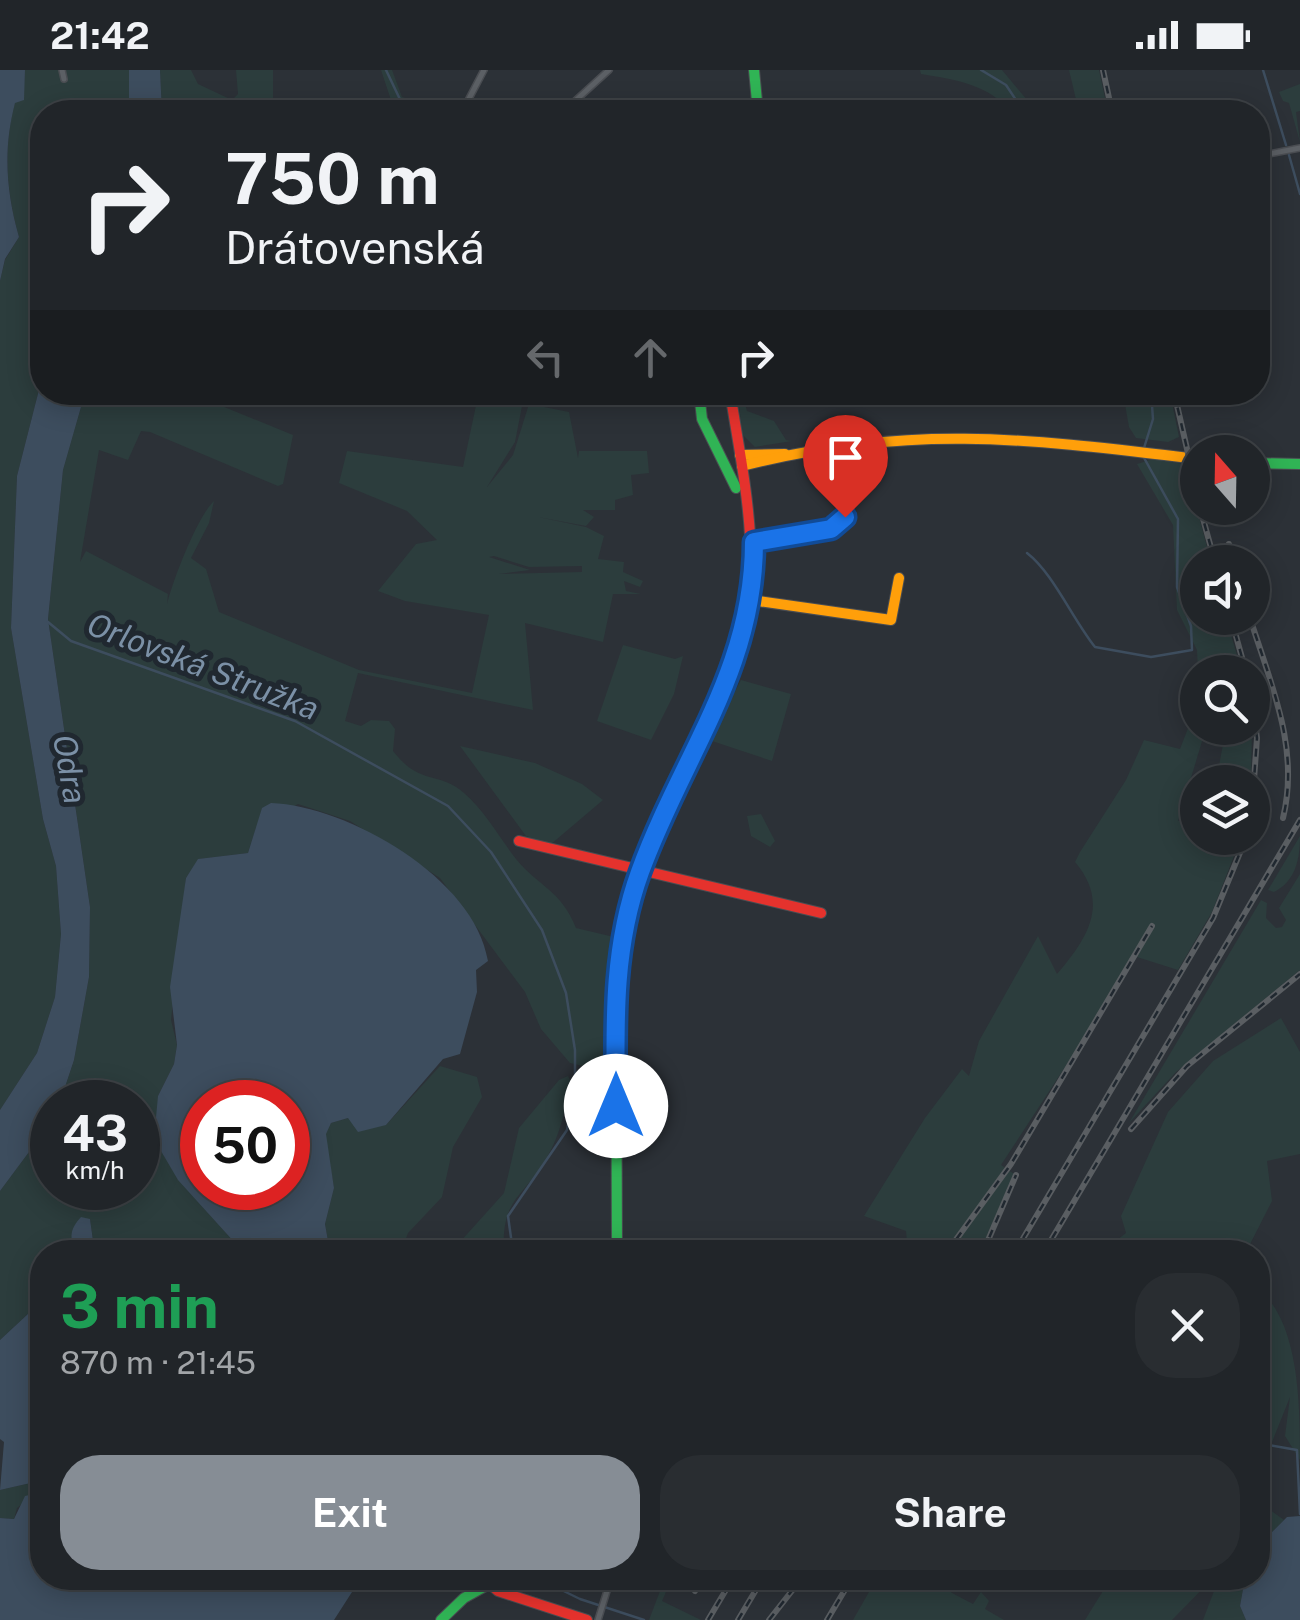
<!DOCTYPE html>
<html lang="en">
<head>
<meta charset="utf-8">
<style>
	:root { --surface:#212529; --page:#292d31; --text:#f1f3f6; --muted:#a2a5a8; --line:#3e4246; --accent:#868d95 }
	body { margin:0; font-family:"Public Sans",sans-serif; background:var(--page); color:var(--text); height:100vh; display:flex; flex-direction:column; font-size:38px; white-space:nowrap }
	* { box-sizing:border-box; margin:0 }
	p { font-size:32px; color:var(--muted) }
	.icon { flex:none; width:55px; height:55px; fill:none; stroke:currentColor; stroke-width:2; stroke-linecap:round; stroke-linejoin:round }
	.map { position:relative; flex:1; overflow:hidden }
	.sheet { position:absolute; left:30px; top:1170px; width:1240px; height:350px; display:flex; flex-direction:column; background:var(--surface); border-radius:40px; box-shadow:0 5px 25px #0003,0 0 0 2px var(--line) }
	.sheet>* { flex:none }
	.guide { position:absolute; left:30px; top:30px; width:1240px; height:305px; border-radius:40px; box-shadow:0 5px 25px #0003,0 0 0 2px var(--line); background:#212529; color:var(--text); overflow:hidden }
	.needle { width:65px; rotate:340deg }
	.buttons { position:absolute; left:1180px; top:365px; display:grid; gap:20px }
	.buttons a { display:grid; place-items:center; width:90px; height:90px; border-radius:50%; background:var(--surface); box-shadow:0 5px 25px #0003,0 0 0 2px var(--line); font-size:50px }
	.speed { position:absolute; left:30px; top:1010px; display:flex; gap:20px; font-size:50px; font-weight:700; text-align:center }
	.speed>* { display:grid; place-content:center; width:130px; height:130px; border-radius:50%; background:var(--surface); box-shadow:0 5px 25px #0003,0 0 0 2px var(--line); line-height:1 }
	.speed small { font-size:25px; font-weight:400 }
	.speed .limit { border:15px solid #d22; background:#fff; color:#111 }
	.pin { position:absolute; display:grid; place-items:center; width:85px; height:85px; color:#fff; margin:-102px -42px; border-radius:50% 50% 50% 0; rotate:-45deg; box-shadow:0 0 10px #0007 }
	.pin .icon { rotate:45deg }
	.me { position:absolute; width:110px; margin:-55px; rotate:0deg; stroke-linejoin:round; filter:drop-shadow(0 0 8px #0008) }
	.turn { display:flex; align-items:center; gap:35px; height:210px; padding:0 30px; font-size:45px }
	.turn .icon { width:130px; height:130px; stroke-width:2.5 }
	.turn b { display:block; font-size:70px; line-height:85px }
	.lanes { display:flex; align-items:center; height:95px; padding:0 30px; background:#0003; justify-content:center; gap:50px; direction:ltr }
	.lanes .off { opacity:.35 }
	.round { display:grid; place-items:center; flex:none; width:105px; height:105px; border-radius:40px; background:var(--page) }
	.overview { display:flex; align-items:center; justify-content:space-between; height:170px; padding:0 30px }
	h1 { font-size:60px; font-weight:700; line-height:75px; color:#1e9e55 }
	.primary-button { display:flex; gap:20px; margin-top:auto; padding:20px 30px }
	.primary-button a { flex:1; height:115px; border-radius:40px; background:var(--accent); color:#fff; font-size:40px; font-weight:700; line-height:115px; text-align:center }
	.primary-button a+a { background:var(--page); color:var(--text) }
	.status { display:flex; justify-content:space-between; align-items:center; height:70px; padding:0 50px; background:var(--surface); direction:ltr }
	.status svg { height:28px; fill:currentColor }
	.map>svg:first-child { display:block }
	.green { fill:#2c3d3d; fill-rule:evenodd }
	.water { fill:#3d4d5e; fill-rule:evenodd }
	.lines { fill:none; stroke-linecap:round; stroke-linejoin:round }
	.stream { stroke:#3d4d5e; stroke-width:2.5 }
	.street-casing { stroke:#4a4d52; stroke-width:8 }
	.fast-casing { stroke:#4a4d52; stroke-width:12 }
	.slow-casing { stroke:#4a4d52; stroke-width:12 }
	.jam-casing { stroke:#4a4d52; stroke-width:12 }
	.street { stroke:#5c6065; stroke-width:5 }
	.fast { stroke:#30b455; stroke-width:10 }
	.slow { stroke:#ff9f0a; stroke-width:10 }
	.jam { stroke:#e5322d; stroke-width:10 }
	.rail-casing { stroke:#5a5e62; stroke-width:6 }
	.rail { stroke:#202830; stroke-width:2.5; stroke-dasharray:8; stroke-linecap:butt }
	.route-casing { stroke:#114b97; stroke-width:25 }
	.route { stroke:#1a73e8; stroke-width:18 }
	.labels { text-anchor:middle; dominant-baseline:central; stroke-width:10; stroke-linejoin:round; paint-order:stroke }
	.water-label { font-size:32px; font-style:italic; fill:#7b90a6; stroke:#202830 }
</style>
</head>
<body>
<div class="status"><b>21:42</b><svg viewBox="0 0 49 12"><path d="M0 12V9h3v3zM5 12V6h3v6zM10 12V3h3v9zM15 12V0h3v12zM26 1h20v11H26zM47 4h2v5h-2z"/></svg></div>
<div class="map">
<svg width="1300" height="1550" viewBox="0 0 1300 1550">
	<rect width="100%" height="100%" fill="#2c3137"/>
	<!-- green -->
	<g class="green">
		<path d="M 25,0 L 129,0 L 129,42 L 42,42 L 42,308 L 17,406 L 11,558 L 43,749 L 56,796 L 61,864 L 55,927 L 37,983 L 0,1040 L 0,211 L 5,190 L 19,167 C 6,121 3,78 15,32 L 23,30 Z"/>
		<path d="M 160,0 L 191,0 L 198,14 L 232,30 L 238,24 L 236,0 L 273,0 L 273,42 L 162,42 Z"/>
		<path d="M 381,0 L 392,0 L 402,27 L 424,34 L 427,42 L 395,42 Z"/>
		<path d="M 920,0 L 1002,0 L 1037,42 L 1010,42 C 992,15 952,9 921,4 Z"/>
		<path d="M 1069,0 L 1099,0 L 1108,42 L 1079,42 Z"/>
		<path d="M 1300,14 L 1300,41 L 1296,42 L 1300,72 L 1289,33 L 1283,31 L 1279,22 Z"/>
		<path d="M 513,322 L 522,336 L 515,372 L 487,417 L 513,385 L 529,334 L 569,342 L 578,388 L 579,381 L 647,381 L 649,403 L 631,405 L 633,425 L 615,430 L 615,440 L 583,440 L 594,447 L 586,456 L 538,447 L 586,457 L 604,466 L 598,489 L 624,492 L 623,502 L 643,511 L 640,517 L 624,511 L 626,521 L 641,524 L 613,524 L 603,572 L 525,553 L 533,640 L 358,603 L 345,651 L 361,656 L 371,650 L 389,651 L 395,659 L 393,681 C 421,717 438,700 464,723 C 485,741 499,767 516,789 C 539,817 561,820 576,858 L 614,867 L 607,990 L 587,997 L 570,993 L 541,959 L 525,922 L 440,808 L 350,751 L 298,734 L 256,758 L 248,783 L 199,789 L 186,808 L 171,950 L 177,975 L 174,994 L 158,1026 L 179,1110 L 235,1173 L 230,1182 L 119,1179 L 100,1182 L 94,1178 L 90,1149 L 71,1171 L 76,1182 L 42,1182 L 42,1244 L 29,1243 L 0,1270 L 0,1121 L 52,1051 L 52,1118 L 138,1118 L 138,1032 L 60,1032 L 74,990 L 89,907 L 90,837 L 48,549 L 63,400 L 85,323 L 190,323 L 293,365 L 283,414 L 278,416 L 150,362 L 141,361 L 128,390 L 99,380 L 80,492 L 86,481 L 168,524 L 167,534 C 173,510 197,447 214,431 L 209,453 L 191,488 L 206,499 L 219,542 L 359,600 L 472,623 L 489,545 L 405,531 L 378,521 L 416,474 L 437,470 L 407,441 L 339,413 L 347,381 L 463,397 L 478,326 L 480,323 ZM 494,486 L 529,497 L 582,496 L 582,502 L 499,504 L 530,500 L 489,487 Z"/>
		<path d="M 737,323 L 742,323 L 747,341 L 774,351 L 786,370 L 792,371 L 755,377 L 743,365 Z"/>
		<path d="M 1123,323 L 1170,323 L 1179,367 L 1168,372 L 1136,368 L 1129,357 Z"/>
		<path d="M 1153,389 L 1185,394 L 1211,492 L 1198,492 L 1198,548 L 1226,548 L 1242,602 L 1226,602 L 1223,583 L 1219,602 L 1198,602 L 1197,580 L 1177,540 L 1173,455 L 1137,394 Z"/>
		<path d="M 623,575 L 675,589 L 683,586 L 674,624 L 651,670 L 597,651 Z"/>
		<path d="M 741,610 L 791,624 L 772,691 L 709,670 Z"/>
		<path d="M 1197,635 L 1198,658 L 1206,658 L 1178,751 L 1197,748 L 1198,768 L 1241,768 L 1212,842 L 1178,900 L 1137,887 L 1001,1095 L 1014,1104 L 980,1182 L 908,1182 L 906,1161 L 864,1146 L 925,1048 L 962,999 L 969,1006 L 979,971 L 1038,866 L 1057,904 C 1088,868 1110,833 1075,792 L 1080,782 L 1126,710 L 1144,670 L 1180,679 Z"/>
		<path d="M 1226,658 L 1252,658 L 1251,712 L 1216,712 Z"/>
		<path d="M 460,676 L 535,693 L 582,714 L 603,730 L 550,775 L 526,766 Z"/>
		<path d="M 761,744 L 775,771 L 770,777 L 751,766 L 747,746 Z"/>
		<path d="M 1300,766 C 1300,788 1296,811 1274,822 L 1268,820 Z"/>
		<path d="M 1300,804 L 1300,900 L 1176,1002 L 1129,1053 L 1261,830 L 1267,833 L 1266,848 L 1276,858 L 1282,857 L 1286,850 L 1279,838 Z"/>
		<path d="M 1281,948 L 1300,982 L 1300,1084 L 1267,1091 L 1272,1131 L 1246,1182 L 1120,1182 L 1117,1170 L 1126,1163 L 1121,1146 L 1168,1042 L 1213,991 Z"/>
		<path d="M 440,996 L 477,1007 L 482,1027 L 453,1077 L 442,1127 L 408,1163 L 401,1182 L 330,1182 L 325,1154 L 334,1118 L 325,1064 L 331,1053 L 348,1048 L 386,1055 Z"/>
		<path d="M 568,1006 L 571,1012 C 565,1038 561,1064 547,1087 C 524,1128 501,1127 504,1182 L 451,1182 L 504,1123 L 519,1058 L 559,1010 Z"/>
		<path d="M 1258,1219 C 1300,1251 1300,1338 1300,1390 L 1285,1366 L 1290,1327 L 1272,1372 L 1258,1366 Z"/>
		<path d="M 35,1412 L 34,1424 L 17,1438 L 14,1449 L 0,1448 L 0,1420 Z"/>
		<path d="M 1263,1435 L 1284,1450 L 1258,1476 L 1258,1439 Z"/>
		<path d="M 665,1508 L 672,1508 L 662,1531 L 701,1550 L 649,1550 Z"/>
		<path d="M 877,1508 L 938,1508 L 952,1523 L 973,1534 L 981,1522 L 989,1531 L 985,1539 L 1004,1550 L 853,1550 Z"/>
		<path d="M 1111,1508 L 1213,1508 L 1172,1550 L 1085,1550 Z"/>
		<path d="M 1219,1508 L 1245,1508 L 1240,1536 L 1246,1550 L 1203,1550 Z"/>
	</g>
	<!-- water -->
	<g class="water">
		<path d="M 0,0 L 25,0 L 24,30 L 15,33 C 3,79 6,121 19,167 L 5,189 L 0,211 Z"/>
		<path d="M 129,0 L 160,0 L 162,42 L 129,42 Z"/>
		<path d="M 42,308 L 42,322 L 85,323 L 63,400 L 48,549 L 90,837 L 89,907 L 74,990 L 60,1032 L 52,1032 L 52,1051 L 0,1121 L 0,1040 L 37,983 L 55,927 L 61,864 L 56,796 L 43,749 L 11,558 L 17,406 Z"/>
		<path d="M 271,733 C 348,736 475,808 488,891 L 476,900 L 477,922 L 460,984 L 443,989 L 386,1055 L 358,1062 L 348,1048 L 331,1053 L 326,1064 L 334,1118 L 325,1154 L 330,1182 L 230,1182 L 235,1173 L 178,1110 L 154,1069 L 158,1026 L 174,994 L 177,975 L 170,917 L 186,808 L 198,789 L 248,783 L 262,738 ZM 288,1032 L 288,1118 L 202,1118 L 202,1032 Z"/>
		<path d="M 81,1147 L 90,1149 L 94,1178 L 100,1182 L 76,1182 C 69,1167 70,1159 81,1147 Z"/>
		<path d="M 29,1243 L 42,1244 L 42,1508 L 361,1508 L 334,1550 L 0,1550 L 0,1448 L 14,1449 L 25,1426 L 34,1424 L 35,1412 L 0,1420 L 4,1372 L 0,1369 L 0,1270 Z"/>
		<path d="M 1300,1446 L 1300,1550 L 1246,1550 L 1240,1536 L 1245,1508 L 1258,1508 L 1258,1476 L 1287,1447 Z"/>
	</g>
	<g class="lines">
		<!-- stream -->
		<g class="stream">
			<path d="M 386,0 L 406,42"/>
			<path d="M 981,0 L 1006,15 L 1024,42"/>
			<path d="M 1263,0 L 1286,75"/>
			<path d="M 1289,85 L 1300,124"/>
			<path d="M 1144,378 L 1153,349 L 1151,322"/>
			<path d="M 1027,483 C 1053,503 1072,548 1095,577 L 1151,587 L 1192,580 L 1191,556 L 1177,517 L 1178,449 L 1143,386"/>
			<path d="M 48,552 L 71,571 L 295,651 L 448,736 L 491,782 L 542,860 L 566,923 L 575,980 L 575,1011 L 567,1060 L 508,1146 L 513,1182"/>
			<path d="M 1258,1373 L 1297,1380 L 1300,1444"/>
			<path d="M 537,1508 L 580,1529 L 644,1550"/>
		</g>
		<!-- street casing -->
		<g class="street-casing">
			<g id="street">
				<path d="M 62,0 L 64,9"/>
				<path d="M 462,42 L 484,0"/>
				<path d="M 563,42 L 609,0"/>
				<path d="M 1258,86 L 1300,78"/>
				<path d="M 639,322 L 698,326"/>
				<path d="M 754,472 L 839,455 L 855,422 L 854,377"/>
				<path d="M 617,1179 L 628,1182"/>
				<path d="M 598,1550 L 611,1508"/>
			</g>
		</g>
		<!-- fast casing -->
		<g class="fast-casing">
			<g id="fast">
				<path d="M 754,0 L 758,42"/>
				<path d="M 699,322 L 702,349 L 736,418"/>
				<path d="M 1252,393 L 1300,394"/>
				<path d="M 617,1182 L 616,923 L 621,868 L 652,770 L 703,661"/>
				<path d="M 441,1550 L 464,1528 L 500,1508"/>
			</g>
		</g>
		<!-- slow casing -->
		<g class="slow-casing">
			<g id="slow">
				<path d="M 740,385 L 785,384"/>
				<path d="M 742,396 C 910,353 1030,369 1198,389"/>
				<path d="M 751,530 L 891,550 L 899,508"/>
			</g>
		</g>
		<!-- jam casing -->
		<g class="jam-casing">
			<g id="jam">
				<path d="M 703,661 C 715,636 731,610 739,583 C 764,494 744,411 730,322"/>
				<path d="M 519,771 L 821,843"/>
				<path d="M 490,1514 L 498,1521 L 587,1550"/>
			</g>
		</g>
		<!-- street -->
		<use href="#street" class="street"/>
		<!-- fast -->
		<use href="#fast" class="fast"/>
		<!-- slow -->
		<use href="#slow" class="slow"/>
		<!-- jam -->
		<use href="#jam" class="jam"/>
		<!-- rail casing -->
		<g class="rail-casing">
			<g id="rail">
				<path d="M 1103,0 L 1112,42"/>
				<path d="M 1174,322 L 1198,427"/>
				<path d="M 1200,438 L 1215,492"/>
				<path d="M 1229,474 L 1234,492"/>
				<path d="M 1231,548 L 1246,602"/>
				<path d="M 1250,548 C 1271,615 1300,678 1283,748"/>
				<path d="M 1252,631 L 1257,668 L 1252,737"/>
				<path d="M 1131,1059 L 1187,996 L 1300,904"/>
				<path d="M 947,1182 L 1011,1094 L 1152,856"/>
				<path d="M 983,1182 L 1016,1105"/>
				<path d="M 1015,1182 L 1213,848 L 1246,768"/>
				<path d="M 1044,1182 L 1300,750"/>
				<path d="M 824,1513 L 828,1508"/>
				<path d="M 695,1521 L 702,1508"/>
				<path d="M 708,1550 L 733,1508"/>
				<path d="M 738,1550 L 763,1508"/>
				<path d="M 769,1550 L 802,1508"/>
				<path d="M 827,1550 L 852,1508"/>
			</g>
		</g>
		<!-- rail -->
		<use href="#rail" class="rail"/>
	</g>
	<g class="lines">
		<!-- route casing -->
		<g class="route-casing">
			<path id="route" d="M 616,1036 C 615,956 612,879 640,802 C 682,686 754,601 754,472 L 831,459 L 845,447"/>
		</g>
		<!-- route -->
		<use href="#route" class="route"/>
	</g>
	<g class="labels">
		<!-- water labels -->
		<g class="water-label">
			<text transform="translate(203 596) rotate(21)">Orlovská Stružka</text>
			<text transform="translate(70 699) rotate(80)">Odra</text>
		</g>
	</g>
</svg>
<div class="buttons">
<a><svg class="needle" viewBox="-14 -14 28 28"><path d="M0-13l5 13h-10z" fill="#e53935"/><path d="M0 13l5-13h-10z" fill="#a2a5a8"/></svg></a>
<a><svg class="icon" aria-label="sound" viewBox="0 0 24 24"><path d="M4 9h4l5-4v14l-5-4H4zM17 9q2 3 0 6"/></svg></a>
<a><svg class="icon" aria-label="search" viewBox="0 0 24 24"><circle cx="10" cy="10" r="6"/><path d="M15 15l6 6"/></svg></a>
<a><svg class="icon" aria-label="layers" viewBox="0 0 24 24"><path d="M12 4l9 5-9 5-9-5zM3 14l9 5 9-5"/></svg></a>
</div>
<div class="speed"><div>43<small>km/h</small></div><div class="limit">50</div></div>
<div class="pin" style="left:845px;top:447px;background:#d93025"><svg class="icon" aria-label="arrive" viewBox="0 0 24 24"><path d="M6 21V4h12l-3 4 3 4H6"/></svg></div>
<svg class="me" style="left:616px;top:1036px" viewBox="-20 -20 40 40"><circle r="19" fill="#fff"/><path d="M0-13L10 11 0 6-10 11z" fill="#1a73e8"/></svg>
<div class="guide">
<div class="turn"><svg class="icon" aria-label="right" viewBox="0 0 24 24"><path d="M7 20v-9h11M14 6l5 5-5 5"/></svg><div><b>750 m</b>Drátovenská</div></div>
<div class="lanes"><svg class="icon off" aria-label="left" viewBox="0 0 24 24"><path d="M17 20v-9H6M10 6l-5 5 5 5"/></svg><svg class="icon off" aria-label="ahead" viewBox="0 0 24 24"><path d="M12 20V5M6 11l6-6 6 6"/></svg><svg class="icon" aria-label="right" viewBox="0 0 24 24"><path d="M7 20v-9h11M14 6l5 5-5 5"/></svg></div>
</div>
<section class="sheet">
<div class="overview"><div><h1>3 min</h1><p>870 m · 21:45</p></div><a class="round"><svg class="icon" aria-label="close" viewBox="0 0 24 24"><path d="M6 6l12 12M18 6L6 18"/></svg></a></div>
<div class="primary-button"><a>Exit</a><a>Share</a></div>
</section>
</div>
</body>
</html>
